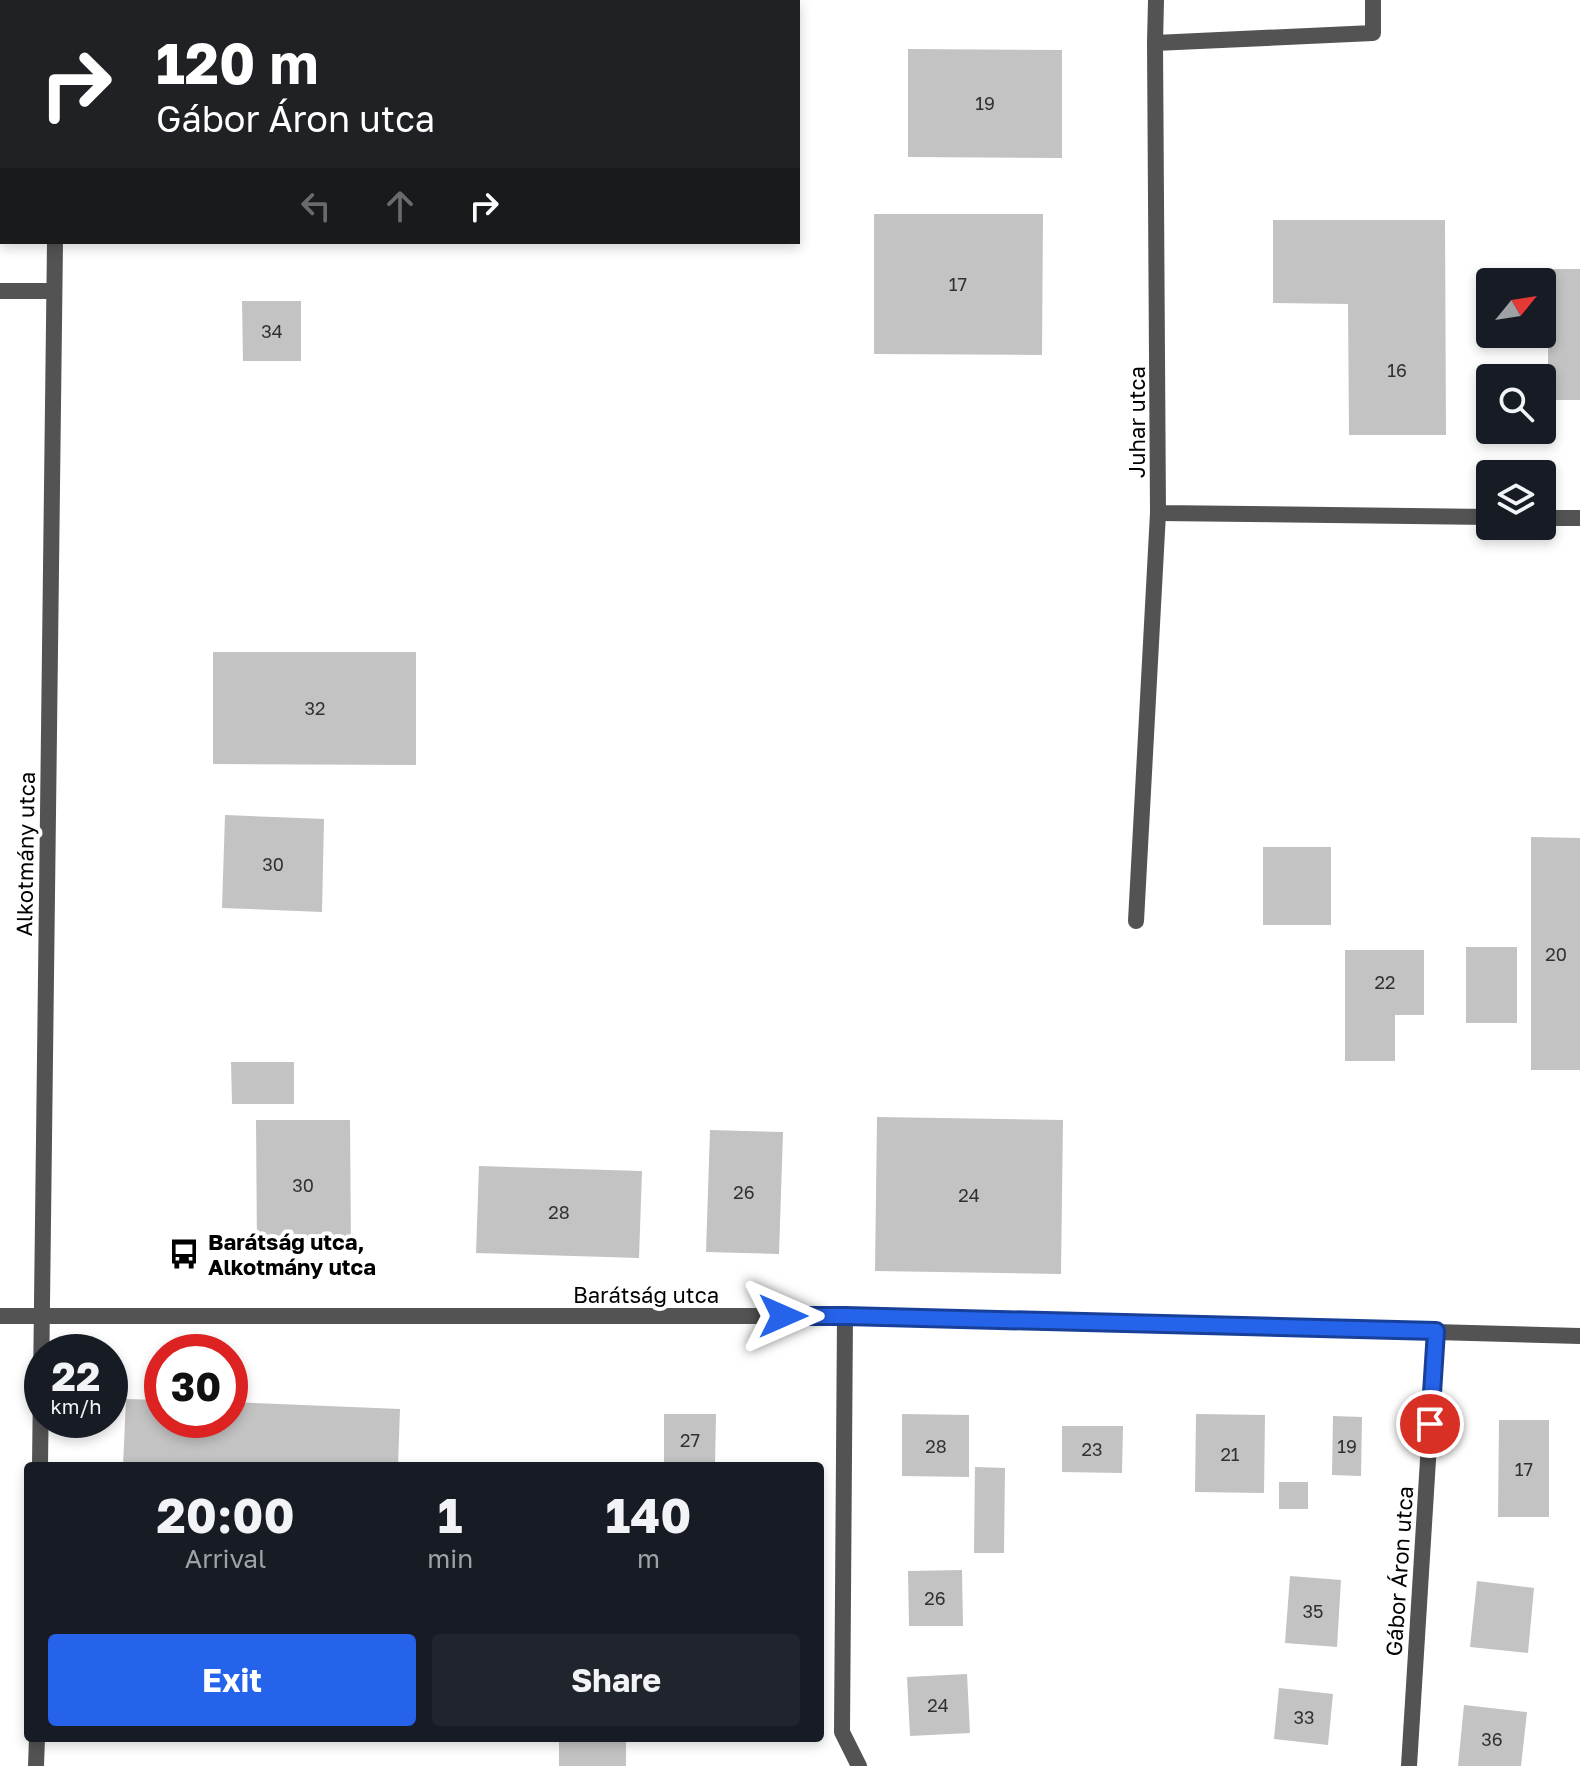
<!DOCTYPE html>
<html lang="en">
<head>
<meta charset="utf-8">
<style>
	:root { --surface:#171b24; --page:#20242c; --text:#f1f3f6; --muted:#9ea1a6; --accent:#2563eb }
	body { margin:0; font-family:"Golos Text",sans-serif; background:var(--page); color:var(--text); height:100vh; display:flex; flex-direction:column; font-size:30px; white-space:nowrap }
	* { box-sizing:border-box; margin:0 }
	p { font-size:26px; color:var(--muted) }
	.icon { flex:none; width:44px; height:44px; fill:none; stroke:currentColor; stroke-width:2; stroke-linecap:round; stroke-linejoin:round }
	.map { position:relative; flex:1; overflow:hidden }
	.panel { position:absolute; left:24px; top:1462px; width:800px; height:280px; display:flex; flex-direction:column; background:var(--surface); border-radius:8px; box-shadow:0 4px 12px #0003 }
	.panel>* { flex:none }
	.hud { position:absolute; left:0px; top:0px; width:800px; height:244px; box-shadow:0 4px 12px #0003; background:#202124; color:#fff; overflow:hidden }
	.needle { width:52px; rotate:60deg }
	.buttons { position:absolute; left:1476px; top:268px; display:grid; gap:16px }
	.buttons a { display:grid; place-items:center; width:80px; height:80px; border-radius:8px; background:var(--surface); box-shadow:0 4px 12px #0003; font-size:40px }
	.speed { position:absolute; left:24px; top:1334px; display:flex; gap:16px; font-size:40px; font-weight:700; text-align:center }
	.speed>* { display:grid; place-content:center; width:104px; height:104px; border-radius:50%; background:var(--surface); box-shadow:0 4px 12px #0003; line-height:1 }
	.speed small { font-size:20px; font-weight:400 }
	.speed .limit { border:12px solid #d22; background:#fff; color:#111 }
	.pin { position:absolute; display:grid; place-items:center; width:68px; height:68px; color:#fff; margin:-34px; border:4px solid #fff; border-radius:50%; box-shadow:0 2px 8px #0007 }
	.me { position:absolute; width:88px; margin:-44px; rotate:90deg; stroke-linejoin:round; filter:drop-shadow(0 0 6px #0008) }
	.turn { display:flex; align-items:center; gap:28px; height:168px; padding:0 24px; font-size:36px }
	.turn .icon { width:104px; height:104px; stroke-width:2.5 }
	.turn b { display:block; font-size:56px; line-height:68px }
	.lanes { display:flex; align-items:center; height:76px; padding:0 24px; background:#0003; justify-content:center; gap:40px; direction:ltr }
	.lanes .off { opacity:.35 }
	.eta { display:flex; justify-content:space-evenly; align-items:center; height:136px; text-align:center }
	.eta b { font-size:48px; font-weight:700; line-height:56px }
	.cta { display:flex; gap:16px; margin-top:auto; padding:16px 24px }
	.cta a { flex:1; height:92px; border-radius:8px; background:var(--accent); color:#fff; font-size:32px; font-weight:700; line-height:92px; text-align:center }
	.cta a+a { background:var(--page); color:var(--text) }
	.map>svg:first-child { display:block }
	.building { fill:#c3c3c3 }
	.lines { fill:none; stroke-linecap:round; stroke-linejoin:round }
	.lane { stroke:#535353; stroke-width:16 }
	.street { stroke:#535353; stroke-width:16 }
	.route-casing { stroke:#184099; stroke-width:20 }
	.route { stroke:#2563eb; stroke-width:14 }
	.labels { text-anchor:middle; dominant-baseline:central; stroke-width:8; stroke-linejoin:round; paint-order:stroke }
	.number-label { font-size:18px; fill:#313131 }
	.street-label { font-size:22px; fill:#000; stroke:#fff }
	.poi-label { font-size:22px; font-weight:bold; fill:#000; stroke:#fff; text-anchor:start }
</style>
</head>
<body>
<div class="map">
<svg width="1580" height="1766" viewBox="0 0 1580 1766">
	<rect width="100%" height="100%" fill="#fff"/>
	<!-- building -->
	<g class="building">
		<path d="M 908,49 L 1062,50 L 1062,158 L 908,157 Z"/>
		<path d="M 874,214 L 1043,214 L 1042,355 L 874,354 Z"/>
		<path d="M 1273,220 L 1445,220 L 1446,435 L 1349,435 L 1348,304 L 1273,303 Z"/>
		<rect x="1548" y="269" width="32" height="131"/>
		<path d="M 242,301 L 301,301 L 301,361 L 243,361 Z"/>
		<path d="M 213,652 L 416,652 L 416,765 L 213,764 Z"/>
		<path d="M 225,815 L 324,819 L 322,912 L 222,908 Z"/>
		<path d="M 1531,837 L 1580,838 L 1580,1070 L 1531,1070 Z"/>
		<rect x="1263" y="847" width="68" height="78"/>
		<rect x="1466" y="947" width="51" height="76"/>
		<path d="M 1345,950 L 1424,950 L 1424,1015 L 1395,1015 L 1395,1061 L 1345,1061 Z"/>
		<path d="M 231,1062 L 294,1062 L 294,1104 L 232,1104 Z"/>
		<path d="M 877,1117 L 1063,1120 L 1061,1274 L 875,1271 Z"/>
		<path d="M 256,1120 L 350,1120 L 351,1250 L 257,1249 Z"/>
		<path d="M 710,1130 L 783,1132 L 779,1254 L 706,1252 Z"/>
		<path d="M 479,1166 L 642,1171 L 639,1258 L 476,1253 Z"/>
		<path d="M 126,1399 L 162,1400 L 162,1420 L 230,1420 L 230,1402 L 400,1409 L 398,1466 L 123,1466 Z"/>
		<path d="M 664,1414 L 716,1414 L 715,1466 L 664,1466 Z"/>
		<path d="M 902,1414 L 969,1415 L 969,1477 L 902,1476 Z"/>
		<path d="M 1196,1414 L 1265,1415 L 1264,1493 L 1195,1492 Z"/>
		<path d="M 1333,1416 L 1362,1417 L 1361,1476 L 1332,1475 Z"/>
		<path d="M 1499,1420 L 1549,1420 L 1549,1517 L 1498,1517 Z"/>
		<path d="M 1062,1426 L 1123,1426 L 1122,1473 L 1062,1472 Z"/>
		<path d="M 975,1467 L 1005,1468 L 1004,1553 L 974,1553 Z"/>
		<rect x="1279" y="1482" width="29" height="27"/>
		<path d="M 962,1570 L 963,1626 L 909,1626 L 908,1571 Z"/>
		<path d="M 1290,1576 L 1341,1580 L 1337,1647 L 1285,1643 Z"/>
		<path d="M 1477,1581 L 1534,1588 L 1528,1653 L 1470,1647 Z"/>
		<path d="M 967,1674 L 970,1733 L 910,1736 L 907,1677 Z"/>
		<path d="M 1279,1688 L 1333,1694 L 1328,1745 L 1274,1739 Z"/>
		<path d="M 1464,1705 L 1527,1712 L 1521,1766 L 1458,1766 Z"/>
		<rect x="559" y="1738" width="67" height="28"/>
	</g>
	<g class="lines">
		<!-- lane -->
		<g class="lane">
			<path d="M 679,0 L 685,0 L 685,2"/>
			<path d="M 156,2 L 156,0"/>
			<path d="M 422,2 L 422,0"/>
			<path d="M 576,2 L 576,0"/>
			<path d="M 1155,43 L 1373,33 L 1373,0"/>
			<path d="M 0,291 L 54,291"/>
			<path d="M 1136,921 L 1158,513"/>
		</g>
		<!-- street -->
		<g class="street">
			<path d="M 1156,0 L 1155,43 L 1158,513 L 1490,517"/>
			<path d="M 58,2 L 58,0"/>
			<path d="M 1542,518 L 1580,518"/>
			<path d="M 0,1316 L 845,1316 L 1580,1336"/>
			<path d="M 845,1316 L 842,1732 L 859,1766"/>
			<path d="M 40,1466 L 55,242"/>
			<path d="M 36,1766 L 37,1738"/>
			<path d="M 1409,1766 L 1436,1331"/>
		</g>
	</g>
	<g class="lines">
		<!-- route casing -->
		<g class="route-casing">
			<path id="route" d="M 783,1316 L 845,1316 L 1436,1331 L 1430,1424"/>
		</g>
		<!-- route -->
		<use href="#route" class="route"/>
	</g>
	<!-- icons -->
	<defs>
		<g id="bus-bare" transform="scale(2.4)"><path d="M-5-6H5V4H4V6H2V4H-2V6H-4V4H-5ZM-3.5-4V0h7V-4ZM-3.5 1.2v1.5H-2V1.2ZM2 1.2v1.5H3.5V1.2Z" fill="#000" stroke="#fff" stroke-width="2.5" paint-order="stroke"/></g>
	</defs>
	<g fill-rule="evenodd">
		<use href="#bus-bare" x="184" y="1254"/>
	</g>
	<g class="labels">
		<!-- number labels -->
		<g class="number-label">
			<text x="985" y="103">19</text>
			<text x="958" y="284">17</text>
			<text x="272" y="331">34</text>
			<text x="1397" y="370">16</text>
			<text x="315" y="708">32</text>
			<text x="273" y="864">30</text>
			<text x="1556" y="954">20</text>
			<text x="1385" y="982">22</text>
			<text x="303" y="1185">30</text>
			<text x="744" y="1192">26</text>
			<text x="969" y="1195">24</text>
			<text x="559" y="1212">28</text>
			<text x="690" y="1440">27</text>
			<text x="936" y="1446">28</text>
			<text x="1347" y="1446">19</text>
			<text x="1092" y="1449">23</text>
			<text x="1230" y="1454">21</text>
			<text x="1524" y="1469">17</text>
			<text x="935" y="1598">26</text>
			<text x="1313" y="1611">35</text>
			<text x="938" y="1705">24</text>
			<text x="1304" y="1717">33</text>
			<text x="1492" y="1739">36</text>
		</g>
		<!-- street labels -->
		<g class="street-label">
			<text transform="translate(1136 422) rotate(-90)">Juhar utca</text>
			<text transform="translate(25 854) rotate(-89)">Alkotmány utca</text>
			<text x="646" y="1294">Barátság utca</text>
			<text transform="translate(1399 1571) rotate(-86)">Gábor Áron utca</text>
		</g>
		<!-- poi labels -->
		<g class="poi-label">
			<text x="208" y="1241">Barátság utca,<tspan x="208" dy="25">Alkotmány utca</tspan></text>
		</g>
	</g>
</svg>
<div class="buttons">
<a><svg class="needle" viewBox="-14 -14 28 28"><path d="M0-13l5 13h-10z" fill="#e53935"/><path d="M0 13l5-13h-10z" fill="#9ea1a6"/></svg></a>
<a><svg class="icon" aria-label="search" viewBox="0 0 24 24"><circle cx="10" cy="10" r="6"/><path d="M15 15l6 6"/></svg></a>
<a><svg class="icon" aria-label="layers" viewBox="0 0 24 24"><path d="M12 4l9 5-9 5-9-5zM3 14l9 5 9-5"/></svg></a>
</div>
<div class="speed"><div>22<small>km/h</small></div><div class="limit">30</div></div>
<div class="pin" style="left:1430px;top:1424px;background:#d93025"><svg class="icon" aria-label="arrive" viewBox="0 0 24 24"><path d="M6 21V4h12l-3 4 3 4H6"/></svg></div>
<svg class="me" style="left:783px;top:1316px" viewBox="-20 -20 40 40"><path d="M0-17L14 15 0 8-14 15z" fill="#2563eb" stroke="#fff" stroke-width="4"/></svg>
<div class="hud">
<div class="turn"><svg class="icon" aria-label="right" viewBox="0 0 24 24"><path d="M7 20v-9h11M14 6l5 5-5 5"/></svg><div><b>120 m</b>Gábor Áron utca</div></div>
<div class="lanes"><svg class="icon off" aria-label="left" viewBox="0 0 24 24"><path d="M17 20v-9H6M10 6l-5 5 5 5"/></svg><svg class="icon off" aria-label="ahead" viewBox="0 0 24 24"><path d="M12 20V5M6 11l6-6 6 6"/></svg><svg class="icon" aria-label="right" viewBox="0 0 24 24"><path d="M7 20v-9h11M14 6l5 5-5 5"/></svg></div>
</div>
<section class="panel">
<div class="eta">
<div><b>20:00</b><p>Arrival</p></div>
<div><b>1</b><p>min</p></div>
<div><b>140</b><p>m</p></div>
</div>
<div class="cta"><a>Exit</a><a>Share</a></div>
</section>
</div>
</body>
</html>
